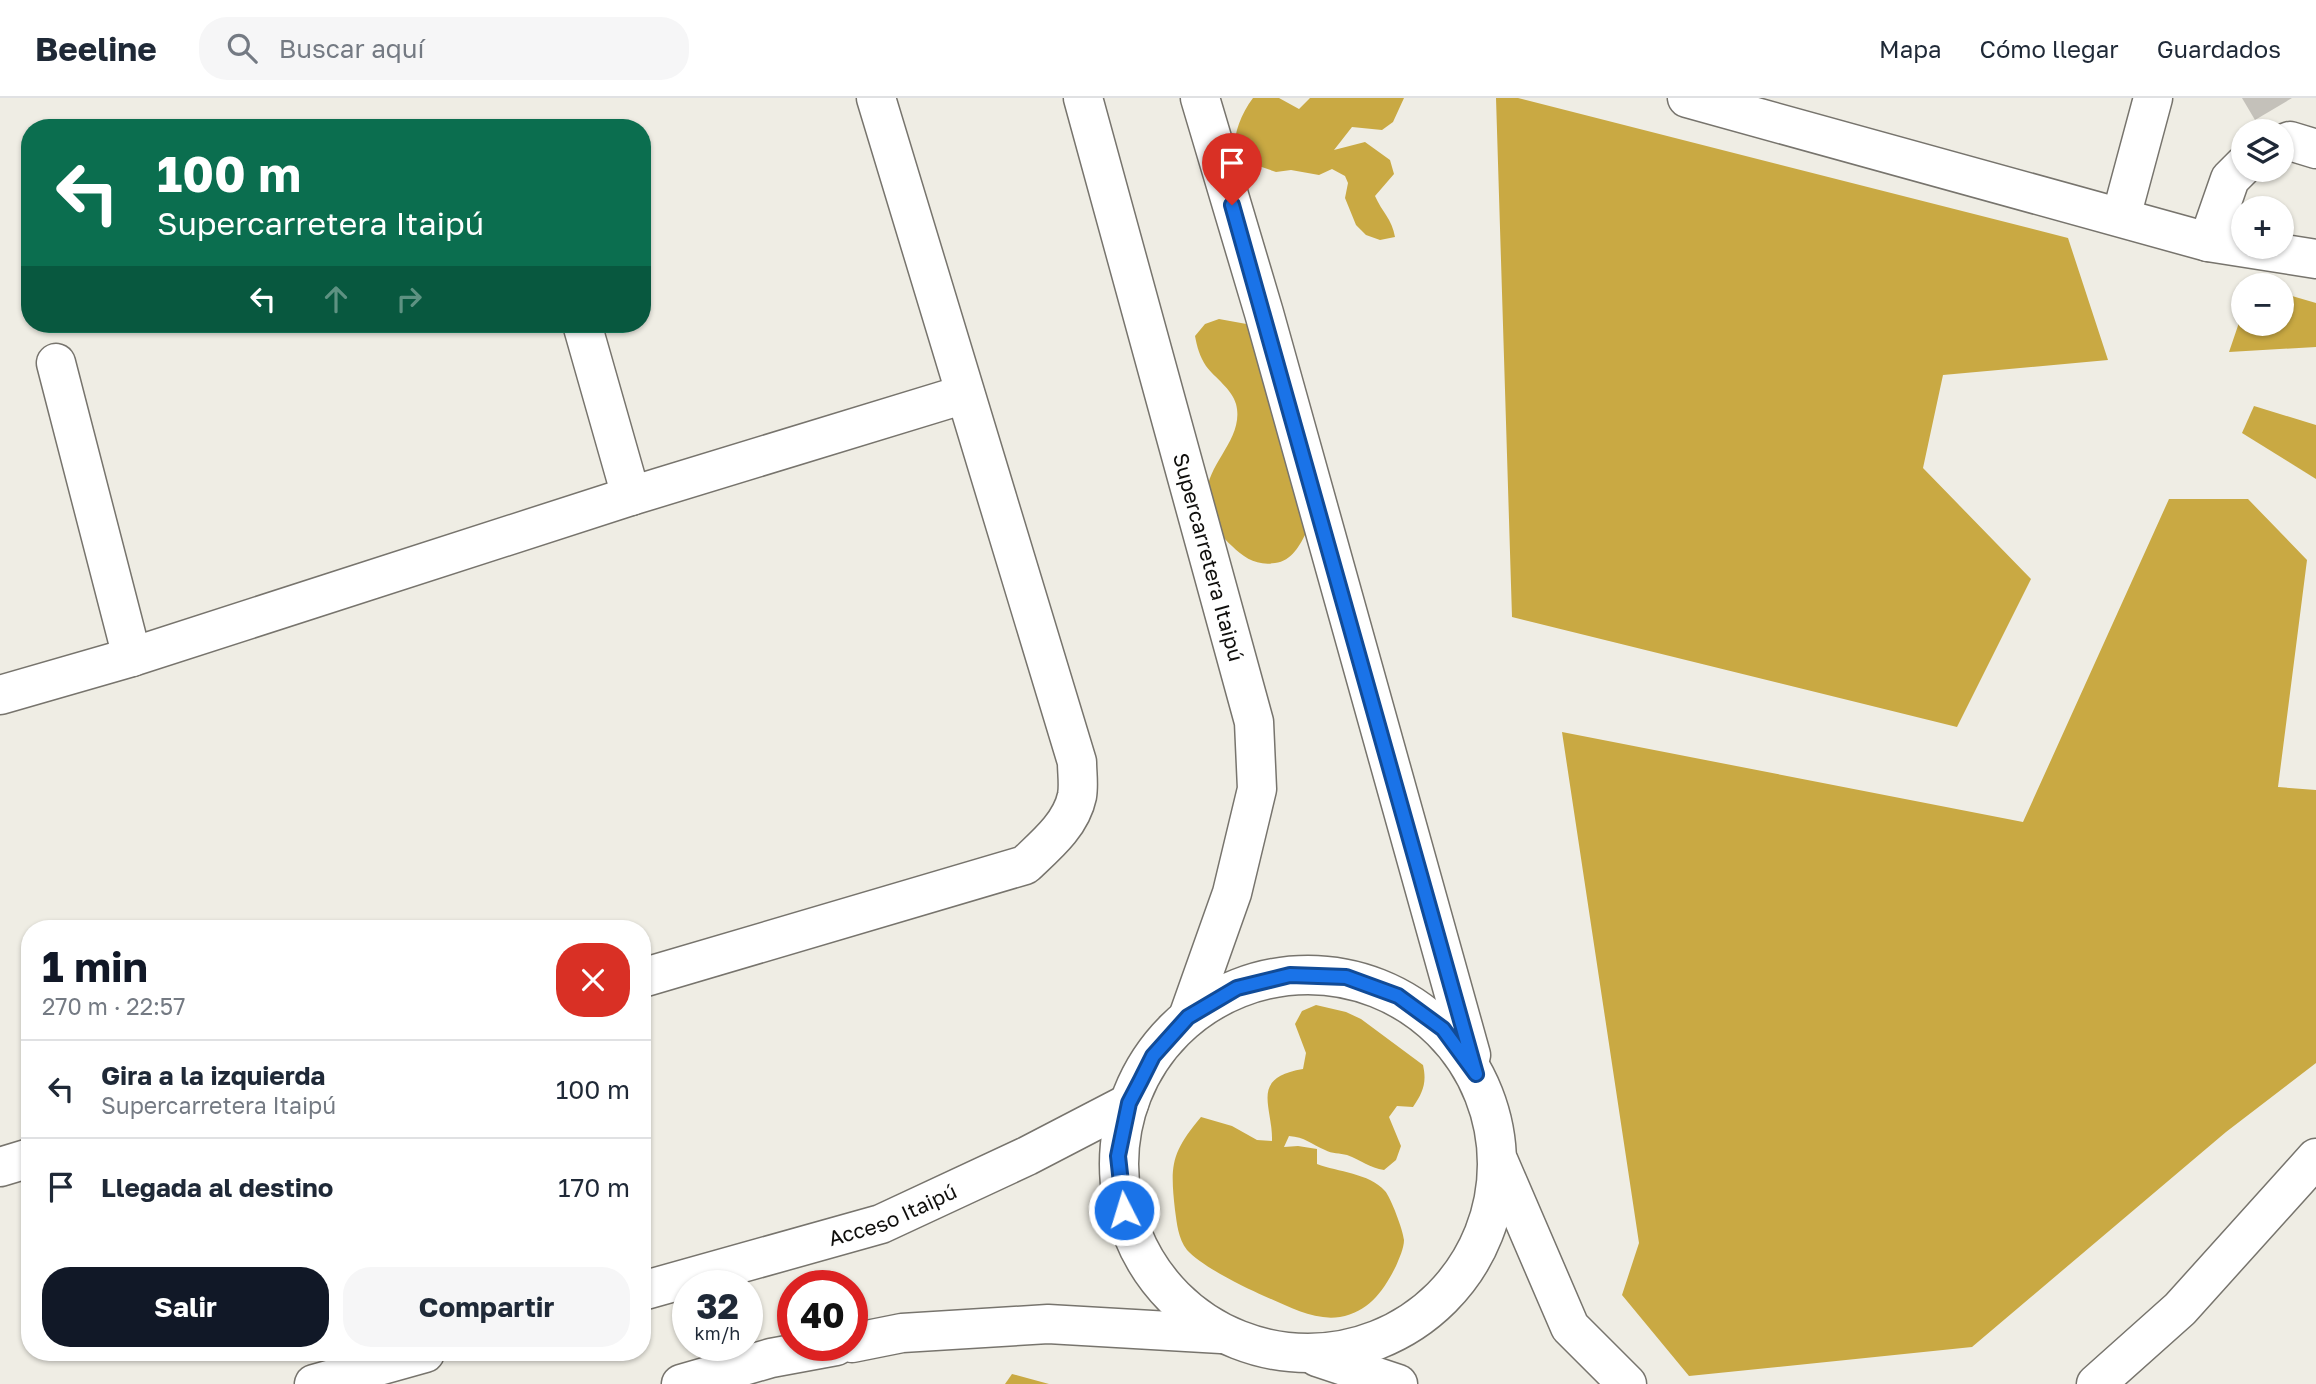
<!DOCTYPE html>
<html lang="es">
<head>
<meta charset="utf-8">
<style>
	:root { --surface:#fff; --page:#f6f6f7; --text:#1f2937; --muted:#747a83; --line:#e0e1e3; --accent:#111827 }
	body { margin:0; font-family:"Golos Text",sans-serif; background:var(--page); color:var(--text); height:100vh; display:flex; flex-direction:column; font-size:26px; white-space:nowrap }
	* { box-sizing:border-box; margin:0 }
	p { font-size:23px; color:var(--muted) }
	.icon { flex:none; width:38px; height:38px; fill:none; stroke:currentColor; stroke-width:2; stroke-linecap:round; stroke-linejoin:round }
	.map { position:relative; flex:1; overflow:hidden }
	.drawer { position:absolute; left:21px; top:822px; width:630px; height:441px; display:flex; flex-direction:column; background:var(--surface); border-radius:28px; box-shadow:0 2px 5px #0004 }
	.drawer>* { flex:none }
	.banner { position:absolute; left:21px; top:21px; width:630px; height:214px; border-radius:28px; box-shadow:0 2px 5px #0004; background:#0b6e4f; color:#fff; overflow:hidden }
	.controls { position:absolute; left:2231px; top:21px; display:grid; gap:14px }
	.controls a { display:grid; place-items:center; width:63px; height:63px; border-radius:50%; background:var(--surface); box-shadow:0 2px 5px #0004; font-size:35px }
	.speed { position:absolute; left:672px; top:1172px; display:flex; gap:14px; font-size:35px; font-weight:700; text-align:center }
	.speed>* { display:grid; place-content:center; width:91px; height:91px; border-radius:50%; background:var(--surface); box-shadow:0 2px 5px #0004; line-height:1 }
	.speed small { font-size:18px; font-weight:400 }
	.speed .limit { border:10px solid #d22; background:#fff; color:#111 }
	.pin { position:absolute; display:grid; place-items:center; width:60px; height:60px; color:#fff; margin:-72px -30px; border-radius:50% 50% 50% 0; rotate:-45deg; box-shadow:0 0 7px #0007 }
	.pin .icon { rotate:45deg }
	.me { position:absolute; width:77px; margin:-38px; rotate:355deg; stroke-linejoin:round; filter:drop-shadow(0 0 5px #0008) }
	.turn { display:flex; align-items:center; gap:24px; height:147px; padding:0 21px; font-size:32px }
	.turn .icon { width:91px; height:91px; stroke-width:2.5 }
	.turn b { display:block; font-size:49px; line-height:60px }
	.lanes { display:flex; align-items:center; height:66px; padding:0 21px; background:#0003; justify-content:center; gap:35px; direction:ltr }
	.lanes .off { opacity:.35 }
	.round { display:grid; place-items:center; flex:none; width:74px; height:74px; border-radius:28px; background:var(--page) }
	.headline { display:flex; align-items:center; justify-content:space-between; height:119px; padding:0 21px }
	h1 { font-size:42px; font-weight:700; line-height:52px; color:var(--accent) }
	.button { display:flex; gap:14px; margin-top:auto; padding:14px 21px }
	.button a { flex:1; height:80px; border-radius:28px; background:var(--accent); color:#fff; font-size:28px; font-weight:700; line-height:80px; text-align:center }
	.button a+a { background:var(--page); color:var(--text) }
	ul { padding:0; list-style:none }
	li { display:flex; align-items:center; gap:21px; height:98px; padding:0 21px; border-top:2px solid var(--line) }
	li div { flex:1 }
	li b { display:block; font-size:26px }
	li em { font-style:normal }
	header { display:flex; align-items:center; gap:42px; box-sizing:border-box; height:98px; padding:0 35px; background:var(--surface); border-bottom:2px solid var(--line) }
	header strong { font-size:33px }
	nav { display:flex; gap:38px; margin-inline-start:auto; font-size:24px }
	.search { width:490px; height:63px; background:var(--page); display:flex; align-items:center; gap:18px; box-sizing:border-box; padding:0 24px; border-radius:28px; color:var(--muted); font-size:26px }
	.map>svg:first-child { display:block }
	.forest { fill:#c9a943 }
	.building { fill:#c4c1ba }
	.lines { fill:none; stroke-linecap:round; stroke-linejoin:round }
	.minor-casing { stroke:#77746d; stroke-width:41 }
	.minor { stroke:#fff; stroke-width:38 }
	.route-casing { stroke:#114b97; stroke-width:18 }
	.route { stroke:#1a73e8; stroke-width:12 }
	.labels { text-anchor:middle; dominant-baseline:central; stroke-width:6; stroke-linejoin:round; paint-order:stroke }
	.street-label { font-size:21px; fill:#0f0e0c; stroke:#fff }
</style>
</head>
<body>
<header>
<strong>Beeline</strong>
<div class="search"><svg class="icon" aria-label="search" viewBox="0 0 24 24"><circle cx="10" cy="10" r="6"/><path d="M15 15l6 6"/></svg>Buscar aquí</div>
<nav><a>Mapa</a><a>Cómo llegar</a><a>Guardados</a></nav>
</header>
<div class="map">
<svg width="2316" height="1286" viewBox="0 0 2316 1286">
	<rect width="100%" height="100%" fill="#efede4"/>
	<!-- forest -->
	<g class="forest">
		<path d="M 1253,0 L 1279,0 L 1299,11 L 1310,0 L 1404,0 L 1393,24 L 1382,32 L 1352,29 L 1334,52 L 1365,44 L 1390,62 L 1394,76 L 1375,98 C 1382,114 1392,121 1395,139 L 1380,142 L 1366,137 L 1356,127 L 1345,100 L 1348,85 L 1345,78 L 1332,71 L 1319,77 L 1291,72 L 1276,74 L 1247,64 L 1234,55 C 1234,34 1241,16 1253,0 Z"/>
		<path d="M 1496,0 L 1518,0 L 2068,140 L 2108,262 L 1943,277 L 1923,370 L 2031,481 L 1957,629 L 1512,519 Z"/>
		<path d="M 2282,195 L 2316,205 L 2316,249 L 2229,254 L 2243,213 L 2244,226 L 2282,226 Z"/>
		<path d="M 1219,221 L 1252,227 L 1307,433 C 1300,447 1292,463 1275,465 C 1257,468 1244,460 1232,448 C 1222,440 1217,429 1213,417 C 1211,410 1207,403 1207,396 C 1207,365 1245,340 1236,306 C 1232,291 1215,280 1206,268 C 1200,259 1197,249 1195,238 L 1205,226 Z"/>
		<path d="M 2254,308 L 2316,327 L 2316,381 L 2242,335 Z"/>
		<path d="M 2169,401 L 2248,401 L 2307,462 L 2278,689 L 2316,692 L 2316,965 L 2226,1034 L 1972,1249 L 1689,1278 L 1622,1197 L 1639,1145 L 1562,634 L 2023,724 Z"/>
		<path d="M 1316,907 L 1346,914 L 1361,921 L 1423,967 C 1427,985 1423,994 1413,1009 L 1397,1008 L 1389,1019 L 1401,1048 L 1396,1062 L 1384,1072 C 1370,1070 1361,1062 1347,1057 C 1340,1055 1332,1056 1325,1052 C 1311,1046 1305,1039 1289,1038 L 1284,1049 L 1298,1048 L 1317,1051 L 1317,1066 C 1338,1074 1369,1075 1385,1093 C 1391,1100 1403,1132 1404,1142 C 1404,1150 1399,1161 1396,1168 C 1384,1192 1369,1214 1340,1219 C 1313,1223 1288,1208 1264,1198 C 1244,1189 1201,1168 1187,1152 C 1178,1140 1177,1126 1175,1112 C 1170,1067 1171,1055 1201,1019 L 1232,1028 L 1257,1042 L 1272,1043 C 1273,1008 1249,980 1303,971 L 1306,955 L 1295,926 L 1302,913 Z"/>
		<path d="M 1012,1276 L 1049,1286 L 1005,1286 Z"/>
	</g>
	<!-- building -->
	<path class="building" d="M 2242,0 L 2292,0 L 2255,22 Z"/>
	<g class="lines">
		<!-- minor casing -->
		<g class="minor-casing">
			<g id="minor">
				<path id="s1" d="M 1083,0 L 1254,624 L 1257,691 L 1232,795 L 1188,919"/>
				<path d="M 1200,0 L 1264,215 L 1471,957"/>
				<path d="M 1687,0 L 2208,144 L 2316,161"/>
				<path d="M 2282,46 L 2290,43 L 2316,51"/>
				<path d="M 2121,119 L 2153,0"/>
				<path d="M 2208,144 L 2230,81 L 2244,67"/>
				<path d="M 582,226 L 631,398"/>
				<path d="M 56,265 L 132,559"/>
				<path d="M 0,597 L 132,559 L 631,398 L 965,296"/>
				<circle cx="1308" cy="1066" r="189"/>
				<path d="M 642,880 L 1025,767 C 1045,748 1071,727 1077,698 C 1079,687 1077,675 1077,664 L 876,0"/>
				<path d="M 1499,1064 L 1570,1229 L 1627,1286"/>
				<path d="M 0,1069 L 30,1060"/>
				<path id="s2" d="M 642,1193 L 881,1126 L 1027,1058 L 1129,1005"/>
				<path d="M 852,1245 L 902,1235 L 1048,1226 L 1221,1236"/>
				<path d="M 1317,1259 L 1398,1286"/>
				<path d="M 314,1286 L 425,1255"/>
				<path d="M 681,1286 L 771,1260 L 836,1248"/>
				<path d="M 2096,1286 L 2180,1211 L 2316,1060"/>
			</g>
		</g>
		<!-- minor -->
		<use href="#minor" class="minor"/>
	</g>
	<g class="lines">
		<!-- route casing -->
		<g class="route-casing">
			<path id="route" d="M 1124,1112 L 1118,1058 L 1129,1005 L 1141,982 L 1153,958 L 1188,919 L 1237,890 L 1290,877 L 1346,879 L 1398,898 L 1443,931 L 1476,976 L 1232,107"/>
		</g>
		<!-- route -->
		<use href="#route" class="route"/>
	</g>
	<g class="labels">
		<!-- street labels -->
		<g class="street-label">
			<text stroke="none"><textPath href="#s1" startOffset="476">Supercarretera Itaipú</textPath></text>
			<text stroke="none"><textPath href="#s2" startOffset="262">Acceso Itaipú</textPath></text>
		</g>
	</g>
</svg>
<div class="controls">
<a><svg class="icon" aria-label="layers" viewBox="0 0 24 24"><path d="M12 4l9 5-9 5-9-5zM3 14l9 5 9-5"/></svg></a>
<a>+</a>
<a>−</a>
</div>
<div class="speed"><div>32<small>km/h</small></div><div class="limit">40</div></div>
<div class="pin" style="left:1232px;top:107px;background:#d93025"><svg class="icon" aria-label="arrive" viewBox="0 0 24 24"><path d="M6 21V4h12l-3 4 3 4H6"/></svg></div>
<svg class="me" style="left:1124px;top:1112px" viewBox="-20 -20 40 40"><circle r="17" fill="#1a73e8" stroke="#fff" stroke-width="3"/><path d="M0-11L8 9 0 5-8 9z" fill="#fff"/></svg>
<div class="banner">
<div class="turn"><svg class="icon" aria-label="left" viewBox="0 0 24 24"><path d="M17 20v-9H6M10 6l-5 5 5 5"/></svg><div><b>100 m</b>Supercarretera Itaipú</div></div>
<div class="lanes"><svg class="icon" aria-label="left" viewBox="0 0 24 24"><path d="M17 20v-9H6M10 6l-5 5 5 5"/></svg><svg class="icon off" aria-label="ahead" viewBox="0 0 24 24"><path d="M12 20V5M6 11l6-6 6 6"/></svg><svg class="icon off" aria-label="right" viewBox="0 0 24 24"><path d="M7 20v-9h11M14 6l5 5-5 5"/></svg></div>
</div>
<section class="drawer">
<div class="headline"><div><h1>1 min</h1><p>270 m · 22:57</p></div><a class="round" style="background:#d93025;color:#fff"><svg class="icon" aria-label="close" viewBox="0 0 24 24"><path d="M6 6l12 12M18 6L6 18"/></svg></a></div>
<ul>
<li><svg class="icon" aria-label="left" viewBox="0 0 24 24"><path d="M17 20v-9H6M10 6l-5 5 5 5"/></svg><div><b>Gira a la izquierda</b><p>Supercarretera Itaipú</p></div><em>100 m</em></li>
<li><svg class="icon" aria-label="arrive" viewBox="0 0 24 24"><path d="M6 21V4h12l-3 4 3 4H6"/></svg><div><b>Llegada al destino</b></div><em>170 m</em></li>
</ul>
<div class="button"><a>Salir</a><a>Compartir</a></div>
</section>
</div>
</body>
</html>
